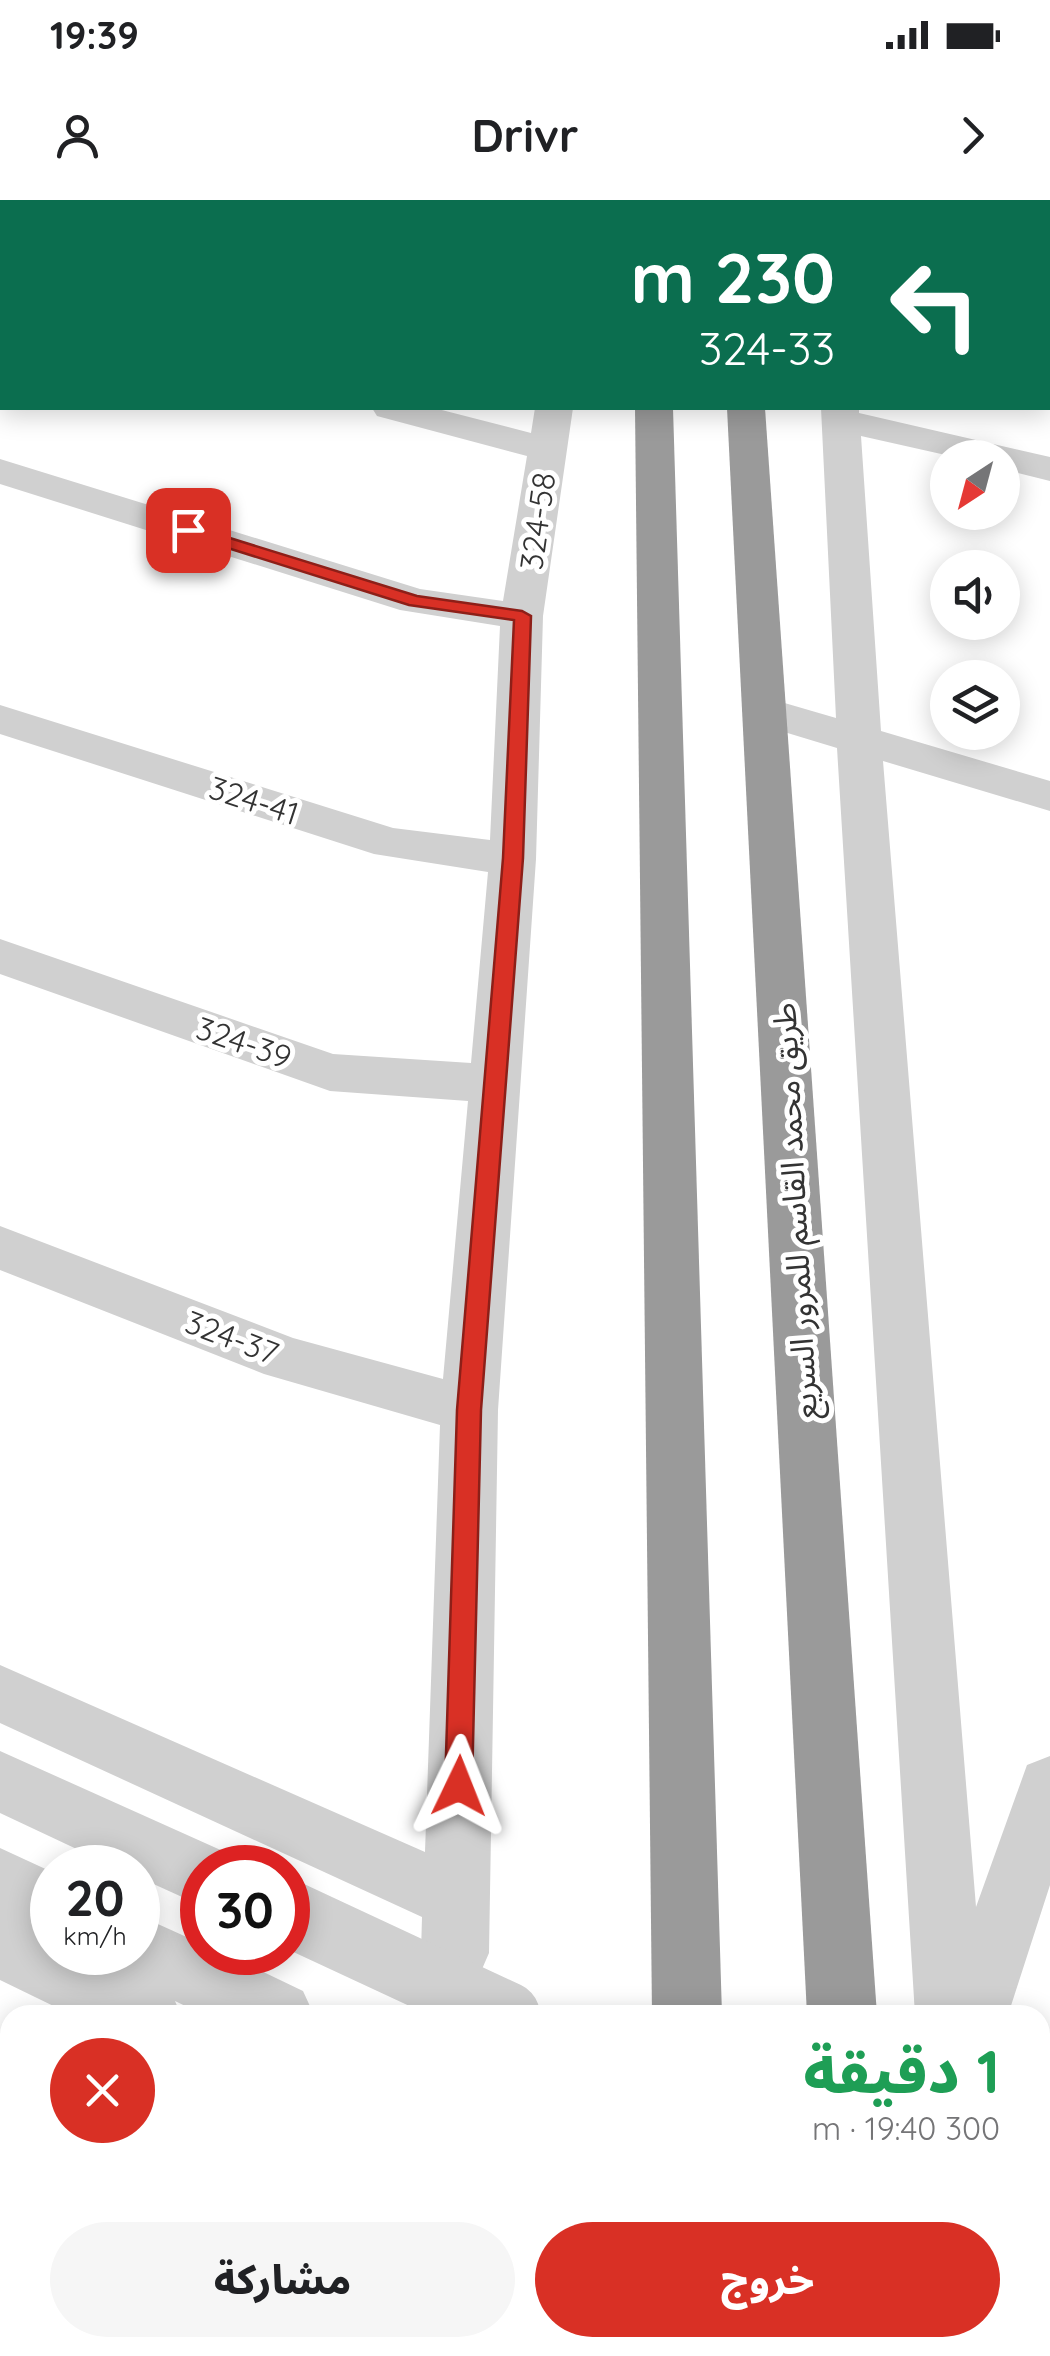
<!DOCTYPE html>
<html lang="ar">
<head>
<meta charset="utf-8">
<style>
	:root { --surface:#fff; --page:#f6f6f6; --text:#202124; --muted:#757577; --accent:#d93025 }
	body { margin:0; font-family:Quicksand,"Noto Sans Arabic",sans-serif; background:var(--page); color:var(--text); direction:rtl; height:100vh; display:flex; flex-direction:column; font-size:38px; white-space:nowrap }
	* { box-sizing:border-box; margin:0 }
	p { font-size:32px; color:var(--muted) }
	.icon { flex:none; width:55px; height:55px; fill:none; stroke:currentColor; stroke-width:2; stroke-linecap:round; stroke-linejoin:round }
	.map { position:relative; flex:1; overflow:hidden; direction:ltr }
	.panel { position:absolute; left:0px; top:1805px; width:1050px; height:352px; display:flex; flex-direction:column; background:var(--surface); border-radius:30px 30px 0 0; box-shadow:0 5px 25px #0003; direction:rtl }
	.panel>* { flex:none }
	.guide { position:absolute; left:0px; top:0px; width:1050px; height:210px; box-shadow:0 5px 25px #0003; direction:rtl; background:#0b6e4f; color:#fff; overflow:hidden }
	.needle { width:65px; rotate:216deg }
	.fabs { position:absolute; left:930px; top:240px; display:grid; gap:20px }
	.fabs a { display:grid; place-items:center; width:90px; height:90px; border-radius:50%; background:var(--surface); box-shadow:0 5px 25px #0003; font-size:50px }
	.speed { position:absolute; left:30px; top:1645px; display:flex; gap:20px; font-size:50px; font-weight:700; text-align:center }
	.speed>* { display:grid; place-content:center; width:130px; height:130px; border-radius:50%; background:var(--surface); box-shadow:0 5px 25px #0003; line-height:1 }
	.speed small { font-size:25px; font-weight:400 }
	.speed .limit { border:15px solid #d22; background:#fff; color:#111 }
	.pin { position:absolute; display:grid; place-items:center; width:85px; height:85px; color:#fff; margin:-42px; border-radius:20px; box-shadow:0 5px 15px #0006 }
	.me { position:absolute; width:110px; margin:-55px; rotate:2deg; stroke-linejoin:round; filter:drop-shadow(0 0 8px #0008) }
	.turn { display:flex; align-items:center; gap:35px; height:210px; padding:0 50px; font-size:45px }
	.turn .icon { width:130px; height:130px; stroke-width:2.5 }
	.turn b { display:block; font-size:70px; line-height:85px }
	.round { display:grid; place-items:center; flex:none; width:105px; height:105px; border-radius:52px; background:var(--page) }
	.head { display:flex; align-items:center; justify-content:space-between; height:170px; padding:0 50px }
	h1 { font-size:60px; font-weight:800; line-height:75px; color:#1e9e55 }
	.action { display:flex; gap:20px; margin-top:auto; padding:20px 50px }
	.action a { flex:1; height:115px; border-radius:60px; background:var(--accent); color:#fff; font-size:40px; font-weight:800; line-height:115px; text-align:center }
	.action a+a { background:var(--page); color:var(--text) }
	.status { display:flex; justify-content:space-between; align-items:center; height:70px; padding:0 50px; background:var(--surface); direction:ltr }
	.status svg { height:28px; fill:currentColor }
	header { display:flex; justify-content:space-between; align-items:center; height:130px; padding:0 50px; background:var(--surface); font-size:45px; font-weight:800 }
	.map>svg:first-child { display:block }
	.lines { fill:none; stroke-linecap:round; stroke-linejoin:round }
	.minor { fill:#d0d0d0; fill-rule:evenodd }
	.highway { fill:#9a9a9a; fill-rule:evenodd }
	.minor-bridge { stroke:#d0d0d0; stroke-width:66 }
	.route { fill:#d93025; stroke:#8d1f18; stroke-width:2.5 }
	.labels { text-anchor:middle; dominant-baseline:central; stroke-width:10; stroke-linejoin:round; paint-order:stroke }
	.street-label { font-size:32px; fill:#333; stroke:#fff }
</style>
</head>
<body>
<div class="status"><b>19:39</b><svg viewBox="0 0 49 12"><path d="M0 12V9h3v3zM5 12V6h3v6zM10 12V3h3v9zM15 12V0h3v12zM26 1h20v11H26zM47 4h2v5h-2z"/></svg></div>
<header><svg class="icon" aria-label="forward" viewBox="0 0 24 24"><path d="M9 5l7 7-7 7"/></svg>Drivr<svg class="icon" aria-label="person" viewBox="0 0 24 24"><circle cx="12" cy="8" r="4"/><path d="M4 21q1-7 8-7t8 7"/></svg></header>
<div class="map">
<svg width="1050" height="2156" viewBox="0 0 1050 2156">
	<rect width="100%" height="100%" fill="#fff"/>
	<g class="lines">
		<!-- minor -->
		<g class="minor">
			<rect x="342" y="0" width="34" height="2"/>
			<path d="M 1050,51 L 1050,75 L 1048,76 L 1048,52 Z"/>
			<path d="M 372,208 L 434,208 L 531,233 L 535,208 L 573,208 L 543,416 L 536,659 L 498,1210 L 489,1753 L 479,1776 L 455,1786 L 431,1776 L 421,1753 L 422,1717 L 0,1523 L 0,1465 L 425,1652 L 440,1225 L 264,1174 L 0,1070 L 0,1026 L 293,1138 L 443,1179 L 468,901 L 330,891 L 0,774 L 0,739 L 333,854 L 471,863 L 488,672 L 374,654 L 0,534 L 0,505 L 393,628 L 490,640 L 500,426 L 400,410 L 0,284 L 0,259 L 420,389 L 503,401 L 527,256 L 377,216 Z"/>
			<path d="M 821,208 L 859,208 L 859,213 L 1050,257 L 1050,281 L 1002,269 L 1002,258 L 959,258 L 861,236 L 881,531 L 1050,581 L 1050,611 L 883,561 L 976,1707 L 1027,1565 L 1050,1556 L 1050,1685 L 1008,1815 L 915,1815 L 837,548 L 748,521 L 742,511 L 748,501 L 764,497 L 836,518 Z"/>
			<path d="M 0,1551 L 225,1652 L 232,1668 L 202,1668 L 202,1706 L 138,1677 L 138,1668 L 117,1668 L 0,1613 Z"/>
			<path d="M 0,1648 L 52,1672 L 52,1752 L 89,1752 L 110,1762 L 106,1752 L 138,1752 L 138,1715 L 202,1744 L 202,1752 L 222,1752 L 303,1791 L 314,1815 L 204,1815 L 175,1801 L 181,1815 L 72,1815 L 0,1780 Z"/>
			<path d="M 1040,1957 L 1050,1961 L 1050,2106 L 1040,2102 Z"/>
			<rect x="414" y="2148" width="76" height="8"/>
		</g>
		<!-- highway -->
		<g class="highway">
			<rect x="632" y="0" width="34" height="2"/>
			<path d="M 716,0 L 750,0 L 751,2 L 717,2 Z"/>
			<path d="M 635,208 L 673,208 L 722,1815 L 652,1815 Z"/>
			<path d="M 727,208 L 765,208 L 877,1815 L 807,1815 Z"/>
			<rect x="656" y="2148" width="76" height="8"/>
			<rect x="825" y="2148" width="76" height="8"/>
		</g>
		<!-- minor-bridge -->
		<g class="minor-bridge">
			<path d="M 288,1713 L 507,1815"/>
			<path d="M 985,2148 L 1004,2156"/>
		</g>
	</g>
	<!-- route -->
	<path class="route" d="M 188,325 L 417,396 L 522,411 L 531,416 L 523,658 L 481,1210 L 472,1586 L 468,1595 L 459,1598 L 449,1595 L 445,1586 L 457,1210 L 503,658 L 514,420 L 409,405 L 183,334 L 180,330 Z"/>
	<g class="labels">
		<!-- street labels -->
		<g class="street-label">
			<text transform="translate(537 321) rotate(-82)">324-58</text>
			<text transform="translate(254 600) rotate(18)">324-41</text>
			<text transform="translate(244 842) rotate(19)">324-39</text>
			<text transform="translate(794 1011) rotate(-93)">طريق محمد القاسم للمرور السريع</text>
			<text transform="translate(232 1137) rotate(21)">324-37</text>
		</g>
	</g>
</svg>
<div class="fabs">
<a><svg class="needle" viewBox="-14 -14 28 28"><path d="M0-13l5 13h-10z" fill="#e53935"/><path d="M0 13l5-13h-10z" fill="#757577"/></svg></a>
<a><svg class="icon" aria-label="sound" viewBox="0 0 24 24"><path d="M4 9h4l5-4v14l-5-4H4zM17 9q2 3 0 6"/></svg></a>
<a><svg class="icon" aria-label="layers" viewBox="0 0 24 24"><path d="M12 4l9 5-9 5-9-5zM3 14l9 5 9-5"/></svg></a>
</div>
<div class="speed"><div>20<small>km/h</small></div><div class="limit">30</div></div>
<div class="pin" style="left:188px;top:330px;background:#d93025"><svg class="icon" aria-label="arrive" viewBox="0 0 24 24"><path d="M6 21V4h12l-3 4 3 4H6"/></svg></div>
<svg class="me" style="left:459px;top:1586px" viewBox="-20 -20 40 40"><path d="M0-17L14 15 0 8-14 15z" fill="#d93025" stroke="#fff" stroke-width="4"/></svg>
<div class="guide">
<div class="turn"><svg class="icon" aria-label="left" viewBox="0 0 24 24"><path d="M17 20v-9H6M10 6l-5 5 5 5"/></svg><div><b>230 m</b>324-33</div></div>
</div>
<section class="panel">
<div class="head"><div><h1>1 دقيقة</h1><p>300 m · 19:40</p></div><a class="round" style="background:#d93025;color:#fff"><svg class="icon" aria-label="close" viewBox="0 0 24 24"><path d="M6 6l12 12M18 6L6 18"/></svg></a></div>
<div class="action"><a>خروج</a><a>مشاركة</a></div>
</section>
</div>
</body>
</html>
